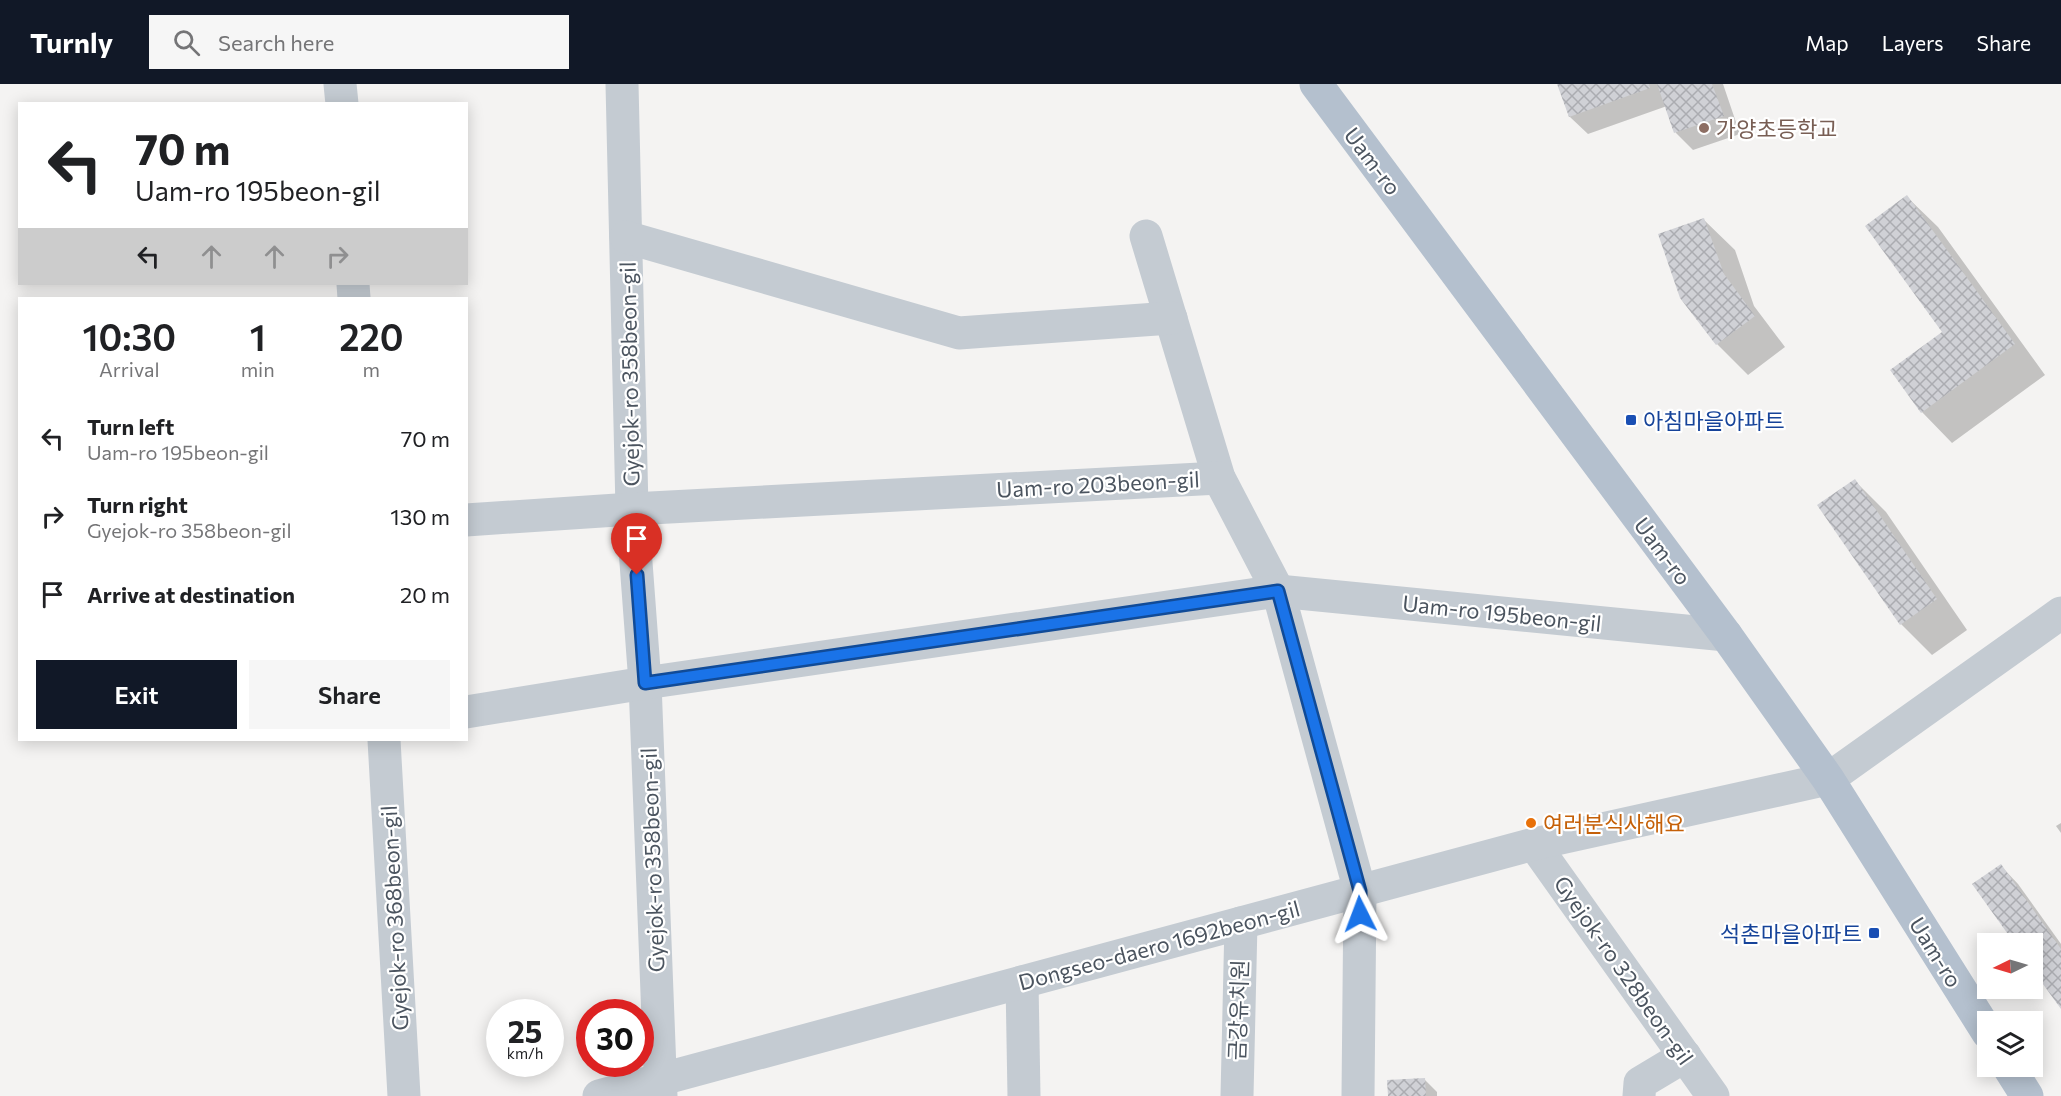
<!DOCTYPE html>
<html lang="en">
<head>
<meta charset="utf-8">
<style>
	:root { --surface:#fff; --page:#f6f6f6; --text:#202124; --muted:#757577; --accent:#111827 }
	body { margin:0; font-family:Commissioner,"Noto Sans KR",sans-serif; background:var(--page); color:var(--text); height:100vh; display:flex; flex-direction:column; font-size:22px; white-space:nowrap }
	* { box-sizing:border-box; margin:0 }
	p { font-size:20px; color:var(--muted) }
	.icon { flex:none; width:33px; height:33px; fill:none; stroke:currentColor; stroke-width:2; stroke-linecap:round; stroke-linejoin:round }
	.map { position:relative; flex:1; overflow:hidden }
	.sheet { position:absolute; left:18px; top:213px; width:450px; height:444px; display:flex; flex-direction:column; background:var(--surface); border-radius:0px; box-shadow:0 3px 15px #0003 }
	.sheet>* { flex:none }
	.hud { position:absolute; left:18px; top:18px; width:450px; height:183px; border-radius:0px; box-shadow:0 3px 15px #0003; background:#fff; color:var(--text); overflow:hidden }
	.needle { width:39px; rotate:265deg }
	.controls { position:absolute; left:1977px; top:849px; display:grid; gap:12px }
	.controls a { display:grid; place-items:center; width:66px; height:66px; border-radius:0px; background:var(--surface); box-shadow:0 3px 15px #0003; font-size:30px }
	.speed { position:absolute; left:486px; top:915px; display:flex; gap:12px; font-size:30px; font-weight:700; text-align:center }
	.speed>* { display:grid; place-content:center; width:78px; height:78px; border-radius:50%; background:var(--surface); box-shadow:0 3px 15px #0003; line-height:1 }
	.speed small { font-size:15px; font-weight:400 }
	.speed .limit { border:9px solid #d22; background:#fff; color:#111 }
	.pin { position:absolute; display:grid; place-items:center; width:51px; height:51px; color:#fff; margin:-62px -26px; border-radius:50% 50% 50% 0; rotate:-45deg; box-shadow:0 0 6px #0007 }
	.pin .icon { rotate:45deg }
	.me { position:absolute; width:66px; margin:-33px; rotate:357deg; stroke-linejoin:round; filter:drop-shadow(0 0 4px #0008) }
	.turn { display:flex; align-items:center; gap:21px; height:126px; padding:0 18px; font-size:27px }
	.turn .icon { width:78px; height:78px; stroke-width:2.5 }
	.turn b { display:block; font-size:42px; line-height:51px }
	.lanes { display:flex; align-items:center; height:57px; padding:0 18px; background:#0003; justify-content:center; gap:30px; direction:ltr }
	.lanes .off { opacity:.35 }
	.eta { display:flex; justify-content:space-evenly; align-items:center; height:102px; text-align:center }
	.eta b { font-size:36px; font-weight:600; line-height:42px }
	.cta { display:flex; gap:12px; margin-top:auto; padding:12px 18px }
	.cta a { flex:1; height:69px; border-radius:0px; background:var(--accent); color:#fff; font-size:24px; font-weight:600; line-height:69px; text-align:center }
	.cta a+a { background:var(--page); color:var(--text) }
	ul { padding:0; list-style:none }
	li { display:flex; align-items:center; gap:18px; height:78px; padding:0 18px }
	li div { flex:1 }
	li b { display:block; font-size:22px }
	li em { font-style:normal }
	header { display:flex; align-items:center; gap:36px; box-sizing:border-box; height:84px; padding:0 30px; background:var(--accent); color:#fff }
	header strong { font-size:28px }
	nav { display:flex; gap:33px; margin-inline-start:auto; font-size:21px }
	.search { width:420px; height:54px; background:var(--page); display:flex; align-items:center; gap:15px; box-sizing:border-box; padding:0 21px; border-radius:0px; color:var(--muted); font-size:22px }
	.map>svg:first-child { display:block }
	.shadow { fill:#0003 }
	.building { fill:url(#building-cross-hatch) }
	.lines { fill:none; stroke-linecap:round; stroke-linejoin:round }
	.minor { stroke:#c4cbd2; stroke-width:33 }
	.major { stroke:#b4c0ce; stroke-width:33 }
	.route-casing { stroke:#114b97; stroke-width:15 }
	.route { stroke:#1a73e8; stroke-width:10 }
	.education-dot { fill:#8d6e63; stroke:#fff; stroke-width:2 }
	.transit-dot { fill:#1a4fb4; stroke:#fff; stroke-width:2 }
	.food-dot { fill:#e8710a; stroke:#fff; stroke-width:2 }
	.labels { text-anchor:middle; dominant-baseline:central; stroke-width:4.5; stroke-linejoin:round; paint-order:stroke }
	.education-label { font-size:22px; fill:#785e54; stroke:#fff; text-anchor:start }
	.street-label { font-size:22px; fill:#4b545f; stroke:#fff }
	.transit-label { font-size:22px; fill:#164399; stroke:#fff; text-anchor:start }
	.food-label { font-size:22px; fill:#c56008; stroke:#fff; text-anchor:start }
</style>
</head>
<body>
<header>
<strong>Turnly</strong>
<div class="search"><svg class="icon" aria-label="search" viewBox="0 0 24 24"><circle cx="10" cy="10" r="6"/><path d="M15 15l6 6"/></svg>Search here</div>
<nav><a>Map</a><a>Layers</a><a>Share</a></nav>
</header>
<div class="map">
<svg width="2061" height="1012" viewBox="0 0 2061 1012">
	<defs>
		<pattern id="building-cross-hatch" width="8" height="8" patternUnits="userSpaceOnUse" patternTransform="scale(1.5)"><rect width="8" height="8" fill="#d0d1d6"/><path d="M0 0l8 8M0 8l8-8" fill="none" stroke="#abacb1"/></pattern>
	</defs>
	<rect width="100%" height="100%" fill="#f4f3f2"/>
	<!-- shadow -->
	<g class="shadow">
		<path d="M 1559,0 L 1723,0 L 1740,50 L 1693,66 L 1676,49 L 1667,22 L 1588,50 L 1570,33 Z"/>
		<path d="M 1907,113 L 1938,143 L 2045,291 L 1952,359 L 1922,328 L 1944,248 Z"/>
		<path d="M 1704,136 L 1735,166 L 1754,222 L 1785,263 L 1748,291 L 1717,260 L 1682,213 Z"/>
		<path d="M 1855,397 L 1886,428 L 1967,546 L 1932,571 L 1901,540 Z"/>
		<path d="M 2061,739 L 2061,749 L 2056,742 Z"/>
		<path d="M 2001,782 L 2018,800 L 2061,860 L 2061,922 Z"/>
		<path d="M 1425,996 L 1437,1008 L 1437,1012 L 1389,1012 Z"/>
	</g>
	<!-- building -->
	<g class="building">
		<path d="M 1557,0 L 1649,0 L 1650,4 L 1569,33 Z"/>
		<path d="M 1657,0 L 1712,0 L 1724,32 L 1674,49 Z"/>
		<path d="M 1907,111 L 2015,260 L 1921,329 L 1890,286 L 1942,248 L 1865,142 Z"/>
		<path d="M 1704,134 L 1724,190 L 1755,232 L 1716,261 L 1680,214 L 1658,150 Z"/>
		<path d="M 1855,395 L 1937,515 L 1900,541 L 1817,421 Z"/>
		<path d="M 2001,780 L 2061,865 L 2061,925 L 2032,885 L 2032,860 L 2015,860 L 1972,800 Z"/>
		<path d="M 1425,994 L 1426,1012 L 1388,1012 L 1387,996 Z"/>
	</g>
	<g class="lines">
		<!-- minor -->
		<g class="minor">
			<path d="M 340,0 L 342,20"/>
			<path d="M 622,0 L 632,425 L 645,599 L 661,1012"/>
			<path d="M 1146,152 L 1219,394 L 1278,507 L 1360,807 L 1358,1012"/>
			<path d="M 626,153 L 959,249 L 1171,234"/>
			<path d="M 353,200 L 354,214"/>
			<path d="M 466,436 L 632,425 L 1219,394"/>
			<path d="M 466,628 L 645,599 L 1278,507 L 1726,551"/>
			<path d="M 384,656 L 404,1012"/>
			<path d="M 1534,760 L 1713,1012"/>
			<path d="M 1022,898 L 1024,1012"/>
			<path d="M 599,1012 L 1534,760 L 1828,695 L 2061,529"/>
			<path d="M 1237,1012 L 1241,839"/>
			<path d="M 1639,1012 L 1640,999 L 1685,972"/>
		</g>
		<!-- major -->
		<g class="major">
			<path d="M 1316,0 L 1726,551 L 1828,695 L 1988,949"/>
			<path d="M 2008,982 L 2027,1012"/>
		</g>
	</g>
	<g class="lines">
		<!-- route casing -->
		<g class="route-casing">
			<path id="route" d="M 637,491 L 645,599 L 1278,507 L 1360,807 L 1360,830"/>
		</g>
		<!-- route -->
		<use href="#route" class="route"/>
	</g>
	<!-- markers -->
	<circle class="education-dot" cx="1704" cy="44" r="6"/>
	<g class="transit-dot">
		<rect x="1625" y="330" width="12" height="12" rx="3"/>
		<rect x="1868" y="843" width="12" height="12" rx="3"/>
	</g>
	<circle class="food-dot" cx="1531" cy="739" r="6"/>
	<g class="labels">
		<!-- education labels -->
		<g class="education-label">
			<text x="1716" y="44">가양초등학교</text>
		</g>
		<!-- street labels -->
		<g class="street-label">
			<text transform="translate(1373 77) rotate(53)">Uam-ro</text>
			<text transform="translate(629 290) rotate(-91)">Gyejok-ro 358beon-gil</text>
			<text transform="translate(1098 400) rotate(-3)">Uam-ro 203beon-gil</text>
			<text transform="translate(1663 467) rotate(53)">Uam-ro</text>
			<text transform="translate(1502 529) rotate(6)">Uam-ro 195beon-gil</text>
			<text transform="translate(652 776) rotate(-92)">Gyejok-ro 358beon-gil</text>
			<text transform="translate(394 834) rotate(-93)">Gyejok-ro 368beon-gil</text>
			<text transform="translate(1159 861) rotate(-15)">Dongseo-daero 1692beon-gil</text>
			<text transform="translate(1936 868) rotate(58)">Uam-ro</text>
			<text transform="translate(1624 886) rotate(55)">Gyejok-ro 328beon-gil</text>
			<text transform="translate(1238 926) rotate(-88)">금강유치원</text>
		</g>
		<!-- transit labels -->
		<g class="transit-label">
			<text x="1643" y="336">아침마을아파트</text>
			<text x="1862" y="849" text-anchor="end">석촌마을아파트</text>
		</g>
		<!-- food labels -->
		<g class="food-label">
			<text x="1543" y="739">여러분식사해요</text>
		</g>
	</g>
</svg>
<div class="controls">
<a><svg class="needle" viewBox="-14 -14 28 28"><path d="M0-13l5 13h-10z" fill="#e53935"/><path d="M0 13l5-13h-10z" fill="#757577"/></svg></a>
<a><svg class="icon" aria-label="layers" viewBox="0 0 24 24"><path d="M12 4l9 5-9 5-9-5zM3 14l9 5 9-5"/></svg></a>
</div>
<div class="speed"><div>25<small>km/h</small></div><div class="limit">30</div></div>
<div class="pin" style="left:637px;top:491px;background:#d93025"><svg class="icon" aria-label="arrive" viewBox="0 0 24 24"><path d="M6 21V4h12l-3 4 3 4H6"/></svg></div>
<svg class="me" style="left:1360px;top:830px" viewBox="-20 -20 40 40"><path d="M0-17L14 15 0 8-14 15z" fill="#1a73e8" stroke="#fff" stroke-width="4"/></svg>
<div class="hud">
<div class="turn"><svg class="icon" aria-label="left" viewBox="0 0 24 24"><path d="M17 20v-9H6M10 6l-5 5 5 5"/></svg><div><b>70 m</b>Uam-ro 195beon-gil</div></div>
<div class="lanes"><svg class="icon" aria-label="left" viewBox="0 0 24 24"><path d="M17 20v-9H6M10 6l-5 5 5 5"/></svg><svg class="icon off" aria-label="ahead" viewBox="0 0 24 24"><path d="M12 20V5M6 11l6-6 6 6"/></svg><svg class="icon off" aria-label="ahead" viewBox="0 0 24 24"><path d="M12 20V5M6 11l6-6 6 6"/></svg><svg class="icon off" aria-label="right" viewBox="0 0 24 24"><path d="M7 20v-9h11M14 6l5 5-5 5"/></svg></div>
</div>
<section class="sheet">
<div class="eta">
<div><b>10:30</b><p>Arrival</p></div>
<div><b>1</b><p>min</p></div>
<div><b>220</b><p>m</p></div>
</div>
<ul>
<li><svg class="icon" aria-label="left" viewBox="0 0 24 24"><path d="M17 20v-9H6M10 6l-5 5 5 5"/></svg><div><b>Turn left</b><p>Uam-ro 195beon-gil</p></div><em>70 m</em></li>
<li><svg class="icon" aria-label="right" viewBox="0 0 24 24"><path d="M7 20v-9h11M14 6l5 5-5 5"/></svg><div><b>Turn right</b><p>Gyejok-ro 358beon-gil</p></div><em>130 m</em></li>
<li><svg class="icon" aria-label="arrive" viewBox="0 0 24 24"><path d="M6 21V4h12l-3 4 3 4H6"/></svg><div><b>Arrive at destination</b></div><em>20 m</em></li>
</ul>
<div class="cta"><a>Exit</a><a>Share</a></div>
</section>
</div>
</body>
</html>
